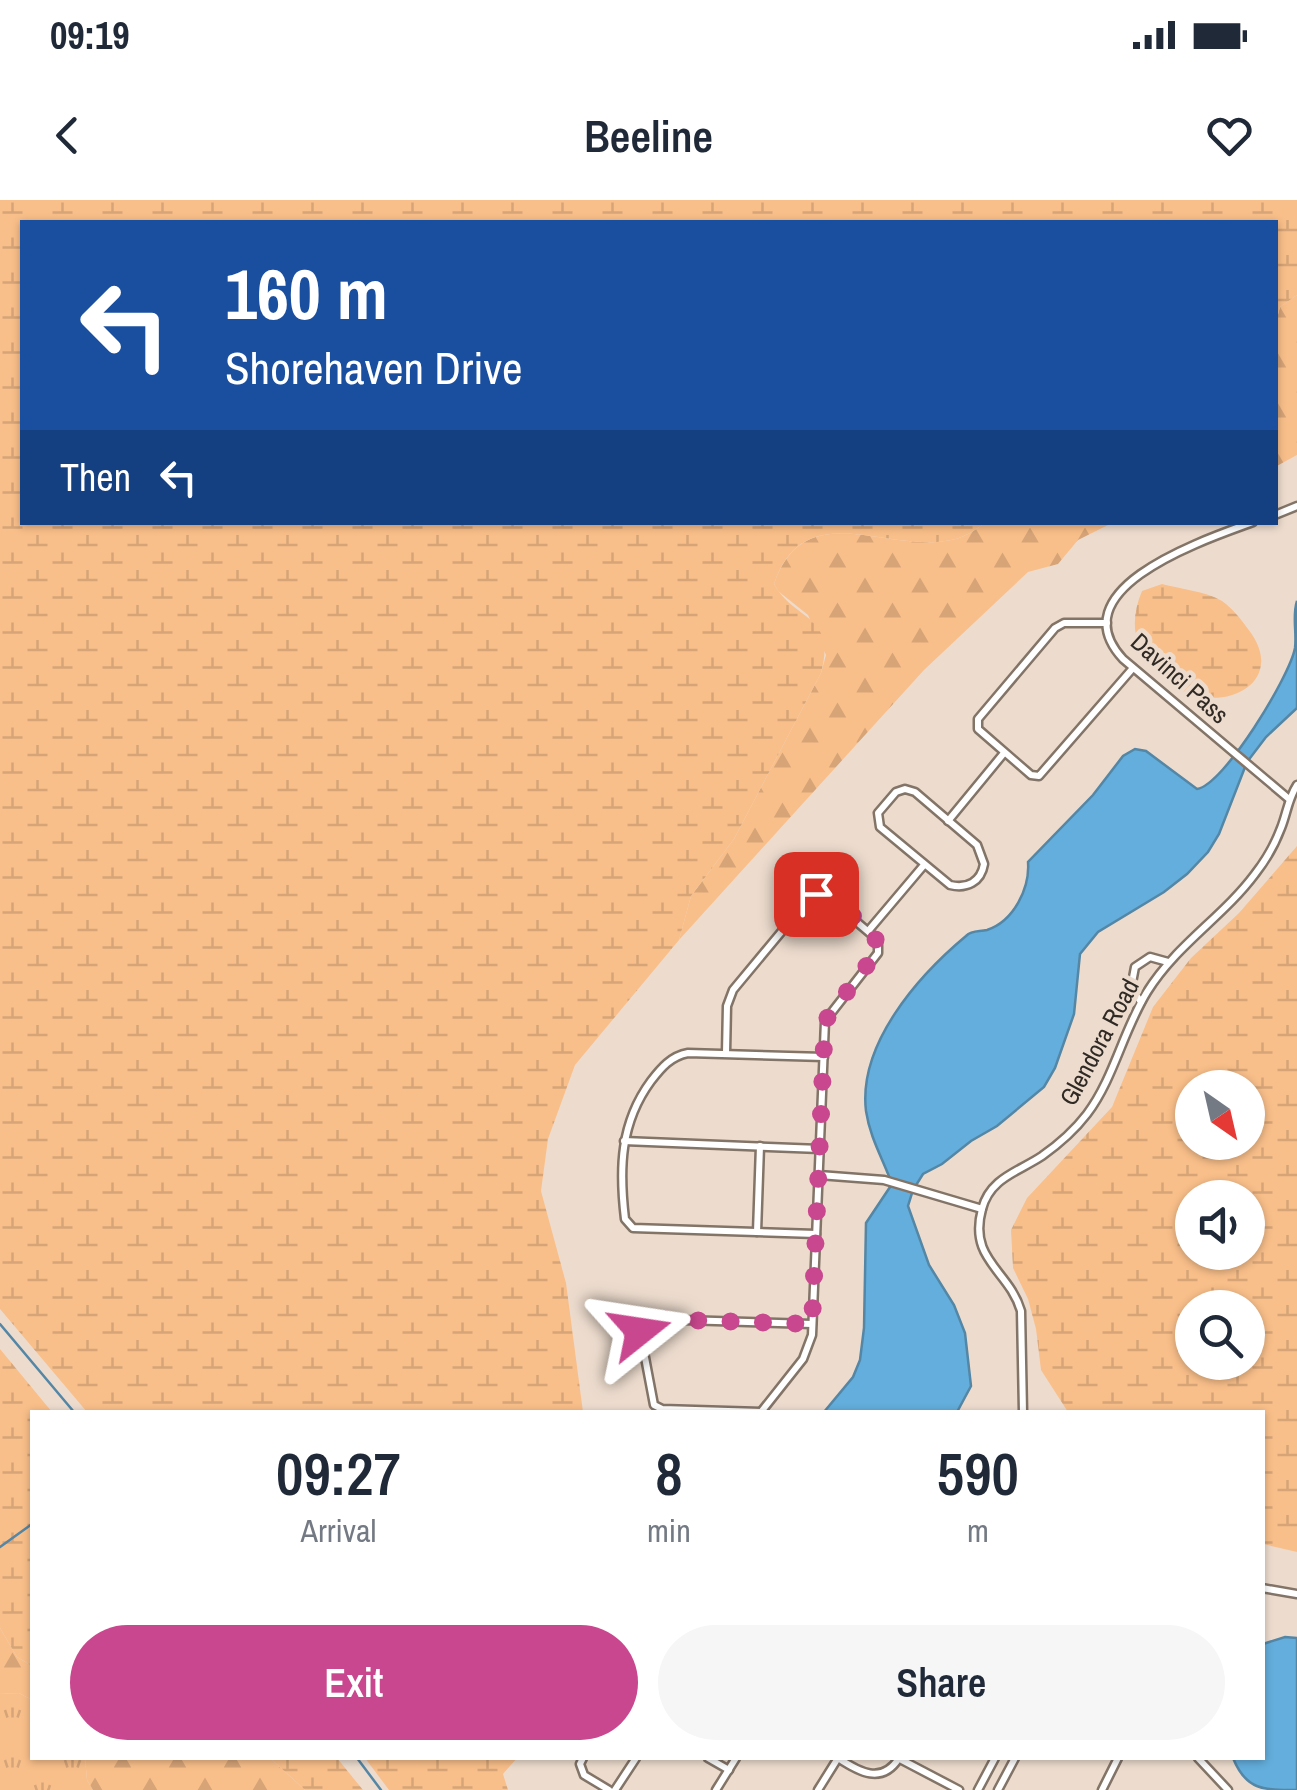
<!DOCTYPE html>
<html lang="en">
<head>
<meta charset="utf-8">
<style>
	:root { --surface:#fff; --page:#f6f6f7; --text:#1f2937; --muted:#747a83; --accent:#c9478e }
	body { margin:0; font-family:"Archivo Narrow",sans-serif; background:var(--page); color:var(--text); height:100vh; display:flex; flex-direction:column; font-size:38px; white-space:nowrap }
	* { box-sizing:border-box; margin:0 }
	p { font-size:32px; color:var(--muted) }
	.icon { flex:none; width:55px; height:55px; fill:none; stroke:currentColor; stroke-width:2; stroke-linecap:round; stroke-linejoin:round }
	.map { position:relative; flex:1; overflow:hidden }
	.drawer { position:absolute; left:30px; top:1210px; width:1235px; height:350px; display:flex; flex-direction:column; background:var(--surface); border-radius:0px; box-shadow:0 2px 8px #0004 }
	.drawer>* { flex:none }
	.banner { position:absolute; left:20px; top:20px; width:1258px; height:305px; border-radius:0px; box-shadow:0 2px 8px #0004; background:#1a4fa0; color:#fff; overflow:hidden }
	.needle { width:65px; rotate:146deg }
	.controls { position:absolute; left:1175px; top:870px; display:grid; gap:20px }
	.controls a { display:grid; place-items:center; width:90px; height:90px; border-radius:50%; background:var(--surface); box-shadow:0 2px 8px #0004; font-size:50px }
	.pin { position:absolute; display:grid; place-items:center; width:85px; height:85px; color:#fff; margin:-42px; border-radius:20px; box-shadow:0 5px 15px #0006 }
	.me { position:absolute; width:110px; margin:-55px; rotate:75deg; stroke-linejoin:round; filter:drop-shadow(0 0 8px #0008) }
	.turn { display:flex; align-items:center; gap:35px; height:210px; padding:0 40px; font-size:45px }
	.turn .icon { width:130px; height:130px; stroke-width:2.5 }
	.turn b { display:block; font-size:70px; line-height:85px }
	.then { display:flex; align-items:center; height:95px; padding:0 40px; background:#0003; gap:20px; font-size:38px }
	.eta { display:flex; justify-content:space-evenly; align-items:center; height:170px; text-align:center }
	.eta b { font-size:60px; font-weight:600; line-height:70px }
	.cta { display:flex; gap:20px; margin-top:auto; padding:20px 40px }
	.cta a { flex:1; height:115px; border-radius:60px; background:var(--accent); color:#fff; font-size:40px; font-weight:600; line-height:115px; text-align:center }
	.cta a+a { background:var(--page); color:var(--text) }
	.status { display:flex; justify-content:space-between; align-items:center; height:70px; padding:0 50px; background:var(--surface); direction:ltr }
	.status svg { height:28px; fill:currentColor }
	header { display:flex; justify-content:space-between; align-items:center; height:130px; padding:0 40px; background:var(--surface); font-size:45px; font-weight:600 }
	.map>svg:first-child { display:block }
	.grass { fill:url(#grass-tufts) }
	.forest { fill:url(#forest-firs) }
	.wetland { fill:url(#wetland-marsh); fill-rule:evenodd }
	.water { fill:#63aedc; stroke:#5486a5; stroke-width:2.5 }
	.lines { fill:none; stroke-linecap:round; stroke-linejoin:round }
	.stream { stroke:#5486a5; stroke-width:2.5 }
	.minor-casing { stroke:#837468; stroke-width:11 }
	.minor { stroke:#fff; stroke-width:6 }
	.route { stroke:#c9478e; stroke-width:18; stroke-dasharray:0 32.4 }
	.labels { text-anchor:middle; dominant-baseline:central; stroke-width:9; stroke-linejoin:round; paint-order:stroke }
	.street-label { font-size:25px; fill:#302a25; stroke:#eddcce }
</style>
</head>
<body>
<div class="status"><b>09:19</b><svg viewBox="0 0 49 12"><path d="M0 12V9h3v3zM5 12V6h3v6zM10 12V3h3v9zM15 12V0h3v12zM26 1h20v11H26zM47 4h2v5h-2z"/></svg></div>
<header><svg class="icon" aria-label="back" viewBox="0 0 24 24"><path d="M15 5l-7 7 7 7"/></svg>Beeline<svg class="icon" aria-label="heart" viewBox="0 0 24 24"><path d="M12 20l-8-8c-3-5 5-10 8-4 3-6 11-1 8 4z"/></svg></header>
<div class="map">
<svg width="1297" height="1590" viewBox="0 0 1297 1590">
	<defs>
		<pattern id="grass-tufts" width="24" height="20" patternUnits="userSpaceOnUse" patternTransform="scale(2.5)"><rect width="24" height="20" fill="#f9bf8a"/><path d="M3 7l-1-3M5 7V3M7 7l1-3M15 17l-1-3M17 17v-4M19 17l1-3" fill="none" stroke="#d6a477"/></pattern>
		<pattern id="forest-firs" width="22" height="20" patternUnits="userSpaceOnUse" patternTransform="scale(2.5)"><rect width="22" height="20" fill="#f9bf8a"/><path d="M5 1l3.5 6h-7zM16 11l3.5 6h-7z" fill="#d6a477"/></pattern>
		<pattern id="wetland-marsh" width="20" height="14" patternUnits="userSpaceOnUse" patternTransform="scale(2.5)"><rect width="20" height="14" fill="#f9bf8a"/><path d="M1 5h8M5 5V1M11 12h8M15 12V8" fill="none" stroke="#d6a477"/></pattern>
	</defs>
	<rect width="100%" height="100%" fill="#eddcce"/>
	<!-- grass -->
	<path class="grass" d="M 19,1493 L 32,1500 L 32,1558 L 85,1558 L 87,1580 L 93,1590 L 0,1590 L 0,1494 Z"/>
	<!-- forest -->
	<g class="forest">
		<path d="M 1297,95 L 1297,255 L 1275,267 L 1275,126 L 1280,107 Z"/>
		<path d="M 985,323 L 1112,323 L 1078,340 L 1058,364 L 1028,372 L 924,470 L 679,740 L 691,696 L 734,639 L 821,473 L 826,455 L 808,415 L 778,391 L 774,384 C 805,295 885,354 951,340 C 964,338 975,330 985,323 Z"/>
		<path d="M 0,1428 L 17,1457 L 32,1466 L 32,1500 L 19,1493 L 0,1494 Z"/>
		<path d="M 85,1558 L 270,1558 L 305,1590 L 93,1590 L 87,1580 Z"/>
	</g>
	<!-- wetland -->
	<g class="wetland">
		<path d="M 0,0 L 1297,0 L 1297,95 L 1280,107 L 1275,126 L 1275,22 L 22,22 L 22,322 L 985,323 C 975,330 964,338 951,340 C 886,354 804,295 774,384 C 794,421 837,414 821,473 L 734,639 L 691,696 L 679,740 L 575,865 L 548,939 L 541,991 L 566,1083 L 583,1212 L 87,1212 L 0,1109 Z"/>
		<path d="M 1162,384 C 1180,389 1205,391 1222,401 C 1232,408 1241,419 1248,429 C 1297,491 1197,529 1149,464 C 1132,441 1131,417 1142,391 Z"/>
		<path d="M 1297,646 L 1297,1352 L 1263,1344 L 1262,1212 L 1068,1212 L 1041,1170 L 1036,1129 L 1028,1099 L 1013,1068 L 1011,1030 L 1027,998 L 1112,907 L 1153,807 L 1191,758 L 1239,713 ZM 1192,888 L 1248,888 L 1248,942 L 1192,942 ZM 1192,998 L 1248,998 L 1248,1052 L 1192,1052 ZM 1192,1108 L 1248,1108 L 1248,1162 L 1192,1162 Z"/>
		<path d="M 0,1149 L 52,1212 L 32,1212 L 32,1466 L 17,1457 L 0,1428 Z"/>
		<path d="M 270,1558 L 337,1558 L 363,1590 L 305,1590 Z"/>
		<path d="M 365,1558 L 517,1558 L 503,1574 L 508,1590 L 389,1590 Z"/>
	</g>
	<!-- water -->
	<g class="water">
		<path d="M 1297,401 L 1297,508 L 1266,537 L 1247,562 L 1219,634 L 1208,652 L 1187,674 L 1164,692 L 1098,732 L 1080,754 L 1074,814 L 1055,868 L 1044,887 L 997,926 L 971,941 L 942,964 L 923,974 L 913,990 L 908,1006 L 929,1065 L 954,1105 L 965,1133 L 971,1186 L 957,1212 L 824,1212 L 853,1177 L 860,1160 L 864,1128 L 866,1023 L 892,984 C 883,959 870,938 866,911 C 858,844 918,776 966,736 C 972,730 979,732 987,730 C 1014,721 1030,688 1028,662 L 1093,595 L 1123,556 L 1135,549 L 1146,551 L 1197,589 C 1224,585 1290,476 1295,448 C 1297,432 1292,416 1297,401 Z"/>
		<path d="M 1285,1437 L 1297,1438 L 1297,1590 C 1262,1590 1246,1590 1233,1558 L 1262,1558 L 1263,1444 Z"/>
	</g>
	<g class="lines">
		<!-- stream -->
		<g class="stream">
			<path d="M 0,1124 L 74,1212"/>
			<path d="M 0,1347 L 32,1324"/>
			<path d="M 357,1558 L 381,1590"/>
		</g>
		<!-- minor casing -->
		<g class="minor-casing">
			<g id="minor">
				<path d="M 1275,315 L 1297,306"/>
				<path d="M 1253,322 C 1207,339 1057,388 1123,459 L 1289,599"/>
				<path d="M 1107,423 L 1064,423 L 1055,428 L 978,519 L 978,529 L 1031,575 L 1039,576 L 1133,468"/>
				<path d="M 905,589 L 915,592 L 977,645 L 984,664 C 981,682 967,689 950,685 L 880,627 L 878,613 L 896,592 Z"/>
				<path d="M 948,621 L 1004,553"/>
				<path d="M 869,730 L 924,665"/>
				<path d="M 1141,802 L 1131,788 L 1135,767 L 1150,757 L 1168,762"/>
				<path d="M 726,853 L 727,806 L 733,790 L 812,695 L 825,695 L 878,740 L 878,753 L 825,821 L 812,1135 L 803,1159 L 761,1212"/>
				<path d="M 624,941 L 820,949"/>
				<path d="M 819,975 L 884,980 L 982,1009"/>
				<path d="M 757,1032 L 760,946"/>
				<path d="M 816,1034 L 633,1028 L 625,1019 C 619,969 620,923 651,881 C 661,868 671,856 688,853 L 824,857"/>
				<path d="M 761,1212 L 662,1209 L 654,1205 L 640,1131 L 643,1124 L 651,1119 L 812,1124"/>
				<path d="M 1023,1212 L 1021,1111 C 1009,1070 968,1060 982,1009 C 990,978 1018,972 1042,956 C 1059,944 1074,931 1087,914 C 1114,878 1123,831 1147,792 C 1176,745 1223,717 1255,674 C 1266,660 1275,644 1281,628 C 1287,613 1288,599 1297,585"/>
				<path d="M 1262,1388 L 1297,1394"/>
				<path d="M 583,1558 L 580,1564 L 584,1575 L 609,1590"/>
				<path d="M 708,1558 L 729,1570"/>
				<path d="M 838,1558 C 859,1572 882,1585 899,1558"/>
				<path d="M 898,1558 L 959,1590"/>
				<path d="M 1198,1558 L 1228,1590"/>
				<path d="M 615,1590 L 636,1558"/>
				<path d="M 716,1590 L 736,1558"/>
				<path d="M 818,1590 L 838,1558"/>
				<path d="M 978,1590 L 995,1558"/>
				<path d="M 998,1590 L 1015,1558"/>
				<path d="M 1102,1590 L 1118,1558"/>
			</g>
		</g>
		<!-- minor -->
		<use href="#minor" class="minor"/>
	</g>
	<g class="lines">
		<!-- route -->
		<path class="route" d="M 640,1131 L 642,1124 L 651,1119 L 812,1124 L 825,821 L 880,748 C 876,732 832,696 816,694"/>
	</g>
	<g class="labels">
		<!-- street labels -->
		<g class="street-label">
			<text transform="translate(1180 478) rotate(42)">Davinci Pass</text>
			<text transform="translate(1099 842) rotate(-62)">Glendora Road</text>
		</g>
	</g>
</svg>
<div class="controls">
<a><svg class="needle" viewBox="-14 -14 28 28"><path d="M0-13l5 13h-10z" fill="#e53935"/><path d="M0 13l5-13h-10z" fill="#747a83"/></svg></a>
<a><svg class="icon" aria-label="sound" viewBox="0 0 24 24"><path d="M4 9h4l5-4v14l-5-4H4zM17 9q2 3 0 6"/></svg></a>
<a><svg class="icon" aria-label="search" viewBox="0 0 24 24"><circle cx="10" cy="10" r="6"/><path d="M15 15l6 6"/></svg></a>
</div>
<div class="pin" style="left:816px;top:694px;background:#d93025"><svg class="icon" aria-label="arrive" viewBox="0 0 24 24"><path d="M6 21V4h12l-3 4 3 4H6"/></svg></div>
<svg class="me" style="left:640px;top:1131px" viewBox="-20 -20 40 40"><path d="M0-17L14 15 0 8-14 15z" fill="#c9478e" stroke="#fff" stroke-width="4"/></svg>
<div class="banner">
<div class="turn"><svg class="icon" aria-label="left" viewBox="0 0 24 24"><path d="M17 20v-9H6M10 6l-5 5 5 5"/></svg><div><b>160 m</b>Shorehaven Drive</div></div>
<div class="then">Then<svg class="icon" aria-label="left" viewBox="0 0 24 24"><path d="M17 20v-9H6M10 6l-5 5 5 5"/></svg></div>
</div>
<section class="drawer">
<div class="eta">
<div><b>09:27</b><p>Arrival</p></div>
<div><b>8</b><p>min</p></div>
<div><b>590</b><p>m</p></div>
</div>
<div class="cta"><a>Exit</a><a>Share</a></div>
</section>
</div>
</body>
</html>
